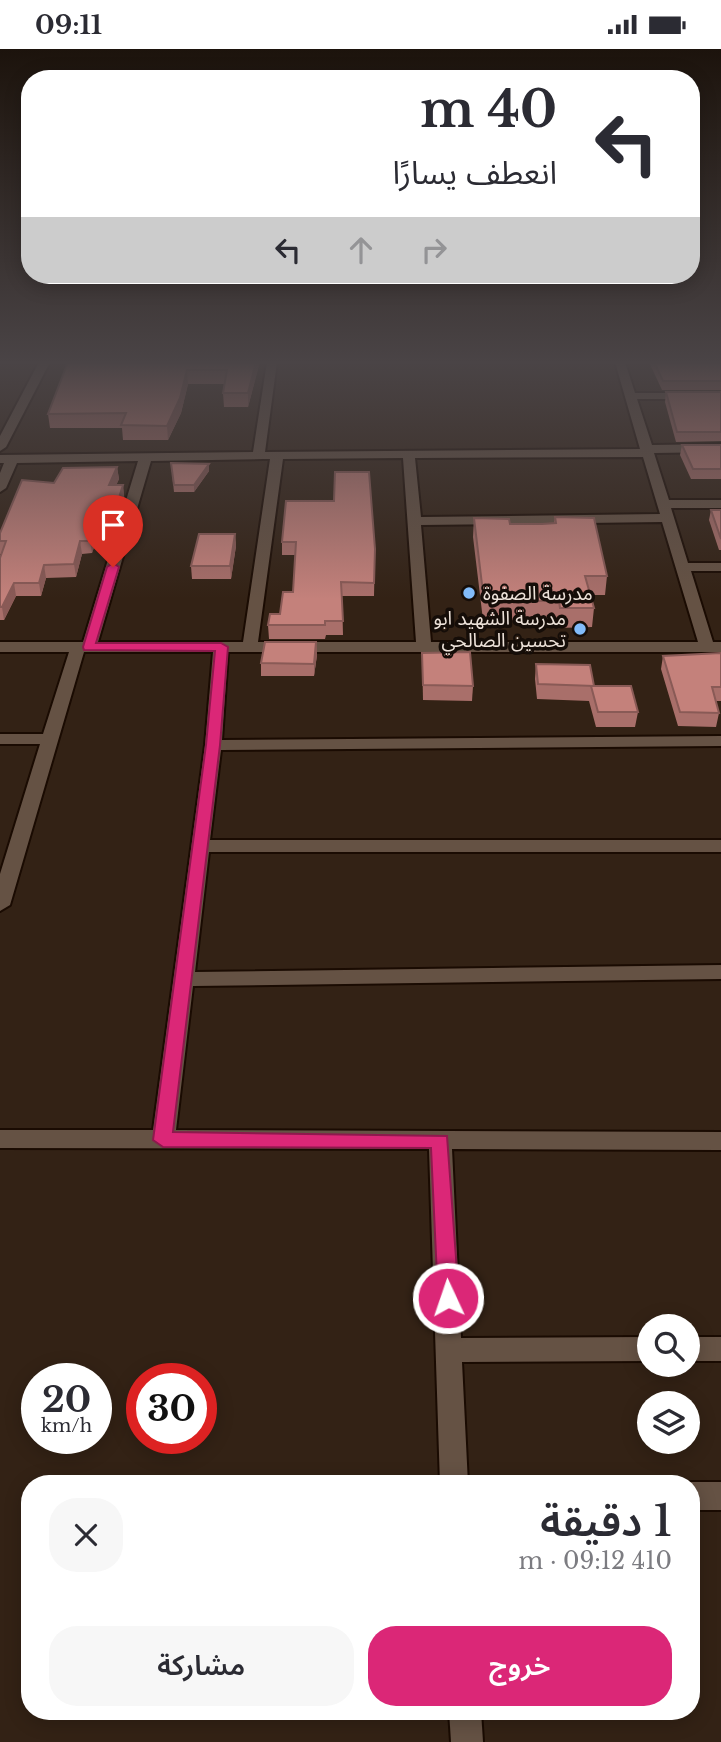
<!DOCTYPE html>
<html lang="ar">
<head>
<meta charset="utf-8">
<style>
	:root { --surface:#fff; --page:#f7f7f7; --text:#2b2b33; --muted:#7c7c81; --accent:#db2777 }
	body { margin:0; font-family:"Libre Baskerville","Noto Sans Arabic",serif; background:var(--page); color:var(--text); direction:rtl; height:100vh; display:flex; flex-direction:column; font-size:26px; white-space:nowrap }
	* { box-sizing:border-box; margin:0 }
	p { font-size:23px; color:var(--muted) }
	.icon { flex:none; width:38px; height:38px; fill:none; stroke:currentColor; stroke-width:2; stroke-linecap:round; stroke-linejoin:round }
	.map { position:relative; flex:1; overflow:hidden; direction:ltr }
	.panel { position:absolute; left:21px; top:1426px; width:679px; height:245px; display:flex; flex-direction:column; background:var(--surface); border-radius:28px; box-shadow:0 4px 18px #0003; direction:rtl }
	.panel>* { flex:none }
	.top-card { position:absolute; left:21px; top:21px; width:679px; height:214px; border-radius:28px; box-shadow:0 4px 18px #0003; direction:rtl; background:#fff; color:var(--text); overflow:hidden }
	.tools { position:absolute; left:637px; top:1265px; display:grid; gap:14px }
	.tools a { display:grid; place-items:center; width:63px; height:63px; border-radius:50%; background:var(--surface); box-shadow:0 4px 18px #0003; font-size:35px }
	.speed { position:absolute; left:21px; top:1314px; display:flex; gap:14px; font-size:35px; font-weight:700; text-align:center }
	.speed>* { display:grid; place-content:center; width:91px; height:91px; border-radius:50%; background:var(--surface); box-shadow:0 4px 18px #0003; line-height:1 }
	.speed small { font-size:18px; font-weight:400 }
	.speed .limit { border:10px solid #d22; background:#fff; color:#111 }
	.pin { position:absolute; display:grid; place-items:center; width:60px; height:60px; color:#fff; margin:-72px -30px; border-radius:50% 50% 50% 0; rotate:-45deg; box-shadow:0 0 7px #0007 }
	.pin .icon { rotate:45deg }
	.me { position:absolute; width:77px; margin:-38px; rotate:357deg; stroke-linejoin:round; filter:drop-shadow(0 0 5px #0008) }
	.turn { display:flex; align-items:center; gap:24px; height:147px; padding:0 28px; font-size:32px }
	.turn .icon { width:91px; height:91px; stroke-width:2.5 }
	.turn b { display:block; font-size:49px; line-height:60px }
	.lanes { display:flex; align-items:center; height:66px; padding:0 28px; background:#0003; justify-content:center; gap:35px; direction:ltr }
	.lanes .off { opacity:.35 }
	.round { display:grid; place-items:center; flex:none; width:74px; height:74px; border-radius:28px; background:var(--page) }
	.head { display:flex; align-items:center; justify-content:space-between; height:119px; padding:0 28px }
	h1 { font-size:42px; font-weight:600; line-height:52px }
	.primary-button { display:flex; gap:14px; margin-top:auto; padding:14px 28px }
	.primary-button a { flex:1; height:80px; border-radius:28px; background:var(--accent); color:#fff; font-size:28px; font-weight:600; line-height:80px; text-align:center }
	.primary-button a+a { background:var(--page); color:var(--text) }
	.status { display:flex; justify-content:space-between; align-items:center; height:49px; padding:0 35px; background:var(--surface); direction:ltr }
	.status svg { height:19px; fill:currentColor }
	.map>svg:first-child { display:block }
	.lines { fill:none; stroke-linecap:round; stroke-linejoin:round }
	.minor-casing { stroke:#1a0b02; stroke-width:4 }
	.minor { fill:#655244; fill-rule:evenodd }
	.wall { fill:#a96f6a }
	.shaded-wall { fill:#895a56 }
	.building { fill:#c4817b; stroke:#895a56; stroke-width:2 }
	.route { fill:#db2777; stroke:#8e194d; stroke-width:2 }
	.poi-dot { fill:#82bcfa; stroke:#150d08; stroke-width:2.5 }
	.labels { text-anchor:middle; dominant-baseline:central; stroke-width:7; stroke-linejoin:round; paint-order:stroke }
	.far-poi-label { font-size:19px; fill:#ede2d9; stroke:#150d08; text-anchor:start }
</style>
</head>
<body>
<div class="status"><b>09:11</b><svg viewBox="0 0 49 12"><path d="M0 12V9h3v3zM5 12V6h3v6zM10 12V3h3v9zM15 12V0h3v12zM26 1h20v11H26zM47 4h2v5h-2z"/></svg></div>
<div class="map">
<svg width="721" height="1693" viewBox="0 0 721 1693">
	<rect width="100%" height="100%" fill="#332215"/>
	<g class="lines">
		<!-- minor casing -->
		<g class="minor-casing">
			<g id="minor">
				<path d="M 39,313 L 50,313 L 6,398 L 0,402 L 0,387 Z"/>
				<path d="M 267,313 L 277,313 L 265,403 L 640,400 L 615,313 L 625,313 L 635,344 L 721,344 L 721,350 L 637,350 L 652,396 L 721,395 L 721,403 L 654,404 L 669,451 L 721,451 L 721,459 L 671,459 L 688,514 L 721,514 L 721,522 L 691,522 L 713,593 L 721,593 L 721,603 L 228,603 L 222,691 L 721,687 L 721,697 L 221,701 L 210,791 L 721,791 L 721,803 L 209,803 L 195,923 L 721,916 L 721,930 L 193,937 L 176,1081 L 721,1083 L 721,1101 L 452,1100 L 461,1289 L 649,1288 L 649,1312 L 462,1313 L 468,1435 L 440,1435 L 429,1100 L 0,1099 L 0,1081 L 153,1081 L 205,696 L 213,603 L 84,603 L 10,856 L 0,862 L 0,825 L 40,695 L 0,695 L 0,685 L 43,685 L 69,603 L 0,603 L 0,593 L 83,593 L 138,412 L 17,414 L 6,439 L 0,443 L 0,424 L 4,414 L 0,414 L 0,406 L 253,403 ZM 643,408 L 660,465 L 421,468 L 415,409 ZM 403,409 L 416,593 L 258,593 L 283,410 ZM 263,410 L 270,410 L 243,593 L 98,593 L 151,412 ZM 662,473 L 698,593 L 431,593 L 421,476 Z"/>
				<rect x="688" y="1288" width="33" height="24"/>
				<path d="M 691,1433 L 721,1433 L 721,1461 L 691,1461 L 691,1435 L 686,1435 Z"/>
				<path d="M 449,1662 L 481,1662 L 483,1693 L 451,1693 Z"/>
			</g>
		</g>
		<!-- minor -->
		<use href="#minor" class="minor"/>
	</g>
	<!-- wall -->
	<g class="wall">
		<path d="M 68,313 L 259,313 L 259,316 L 248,358 L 224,358 L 223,344 L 225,335 L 188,335 L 181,364 L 168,391 L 123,391 L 122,379 L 50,379 L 48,365 Z"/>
		<path d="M 649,313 L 721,313 L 721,341 L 662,341 Z"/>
		<path d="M 666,343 L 721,343 L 721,392 L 676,393 L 665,353 Z"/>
		<path d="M 682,396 L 721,396 L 721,430 L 691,430 L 680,406 Z"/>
		<path d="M 171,414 L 209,422 L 194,443 L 174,443 Z"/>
		<path d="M 117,418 L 119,430 L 116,436 L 123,436 L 124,448 L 116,476 L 111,487 L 98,487 L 92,504 L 82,505 L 76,528 L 46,529 L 41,547 L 16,547 L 4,571 L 0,571 L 0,509 L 1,505 L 0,505 L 0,484 L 54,434 Z"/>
		<path d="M 286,452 L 375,500 L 374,547 L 342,547 L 343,586 L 326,586 L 325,590 L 269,590 L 268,576 L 280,565 L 293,543 L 295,506 L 282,506 L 282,493 Z"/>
		<path d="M 711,461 L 721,461 L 721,501 L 719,501 L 709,471 Z"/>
		<path d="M 555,468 L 607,527 L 605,546 L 591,546 L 594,559 L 592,578 L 558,579 L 557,572 L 483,571 L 473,488 L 474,469 L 510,475 L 542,475 L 554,474 Z"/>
		<path d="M 235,485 L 236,497 L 231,530 L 192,530 L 191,517 Z"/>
		<path d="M 316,593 L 317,606 L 314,627 L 261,627 L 261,614 Z"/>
		<path d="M 422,604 L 473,637 L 472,652 L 423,651 Z"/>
		<path d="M 721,604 L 721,652 L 716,652 L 719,664 L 716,678 L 678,677 L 661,620 L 663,607 Z"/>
		<path d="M 536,615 L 594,637 L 638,663 L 635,678 L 596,678 L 589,652 L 537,650 L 535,630 Z"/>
	</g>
	<!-- shaded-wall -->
	<g class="shaded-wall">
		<path d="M 256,313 L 259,313 L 259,316 L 248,358 L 248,344 Z"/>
		<path d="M 187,321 L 188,335 L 181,364 L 168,391 L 167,377 Z"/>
		<path d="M 209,415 L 209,422 L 194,443 L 194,436 Z"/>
		<path d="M 117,418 L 119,430 L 111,448 L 109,436 Z"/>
		<path d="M 123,436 L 124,448 L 116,476 L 111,487 L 109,475 Z"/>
		<path d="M 96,475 L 98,487 L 92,504 L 90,492 Z"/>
		<path d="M 235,485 L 236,497 L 231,530 L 230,517 Z"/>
		<path d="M 80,492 L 82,505 L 76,528 L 74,515 Z"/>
		<path d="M 44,516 L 46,529 L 41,547 L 39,534 Z"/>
		<path d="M 14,534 L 16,547 L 4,571 L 2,558 Z"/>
		<path d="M 316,593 L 317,606 L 314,627 L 314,615 Z"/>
	</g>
	<!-- building -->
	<g class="building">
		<path d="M 68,313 L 256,313 L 248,344 L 223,344 L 227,321 L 187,321 L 180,349 L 167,377 L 121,376 L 126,364 L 48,365 Z"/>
		<path d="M 654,313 L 721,313 L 721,332 L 663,332 Z"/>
		<path d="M 666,343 L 721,343 L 721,383 L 677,383 Z"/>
		<path d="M 682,396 L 721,396 L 721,420 L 693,420 Z"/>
		<path d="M 171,414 L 209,415 L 194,436 L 174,436 Z"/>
		<path d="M 117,418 L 109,436 L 123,436 L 114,464 L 109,475 L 96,475 L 90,492 L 80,492 L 74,515 L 44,516 L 39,534 L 14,534 L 2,558 L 0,558 L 0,509 L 6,492 L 0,492 L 0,484 L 22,431 L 54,434 L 63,419 Z"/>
		<path d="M 335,423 L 369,423 L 375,500 L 374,534 L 341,533 L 343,572 L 325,572 L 325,576 L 268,576 L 270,565 L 280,565 L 283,543 L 293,543 L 296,493 L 282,493 L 286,452 L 334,452 Z"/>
		<path d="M 711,461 L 721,461 L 721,490 Z"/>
		<path d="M 555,468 L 594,469 L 607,527 L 585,527 L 594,559 L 560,559 L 559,552 L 484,552 L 474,469 L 509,470 L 510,475 L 542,475 L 556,474 Z"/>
		<path d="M 199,485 L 235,485 L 230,517 L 191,517 Z"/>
		<path d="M 265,593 L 316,593 L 314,615 L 261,614 Z"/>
		<path d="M 470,603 L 473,637 L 423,636 L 422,604 Z"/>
		<path d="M 721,604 L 721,638 L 712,638 L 719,664 L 680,663 L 663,607 Z"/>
		<path d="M 536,615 L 590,616 L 594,637 L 538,635 Z"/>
		<path d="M 591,637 L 631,637 L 638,663 L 598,663 Z"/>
	</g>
	<!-- sky -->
	<linearGradient id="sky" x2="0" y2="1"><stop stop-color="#1c130c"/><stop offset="0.57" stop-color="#4a4446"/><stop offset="1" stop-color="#4a4446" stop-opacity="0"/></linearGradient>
	<rect width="721" height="550" fill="url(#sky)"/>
	<!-- route -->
	<path class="route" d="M 113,514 L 119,518 L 96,594 L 221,594 L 228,598 L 220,696 L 173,1083 L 447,1087 L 459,1249 L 456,1255 L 448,1258 L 441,1255 L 438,1249 L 431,1099 L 163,1098 L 153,1091 L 206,696 L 215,602 L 84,601 L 83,598 L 107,518 Z"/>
	<!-- markers -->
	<g class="poi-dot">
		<circle cx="469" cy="544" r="7"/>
		<circle cx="580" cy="580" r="7"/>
	</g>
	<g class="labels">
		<!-- far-poi labels -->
		<g class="far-poi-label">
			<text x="483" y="544">مدرسة الصفوة</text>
			<text x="566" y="569" text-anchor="end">مدرسة الشهيد ابو<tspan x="566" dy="22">تحسين الصالحي</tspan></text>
		</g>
	</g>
</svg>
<div class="tools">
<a><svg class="icon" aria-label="search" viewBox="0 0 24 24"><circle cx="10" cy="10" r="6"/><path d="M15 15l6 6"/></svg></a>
<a><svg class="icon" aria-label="layers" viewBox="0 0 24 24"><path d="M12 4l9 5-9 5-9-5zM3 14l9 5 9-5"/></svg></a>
</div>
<div class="speed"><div>20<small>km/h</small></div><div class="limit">30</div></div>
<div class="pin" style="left:113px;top:518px;background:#d93025"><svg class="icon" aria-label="arrive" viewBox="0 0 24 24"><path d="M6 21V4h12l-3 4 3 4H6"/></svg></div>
<svg class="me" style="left:448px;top:1249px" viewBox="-20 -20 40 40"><circle r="17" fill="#db2777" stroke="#fff" stroke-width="3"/><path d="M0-11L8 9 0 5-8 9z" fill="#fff"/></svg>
<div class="top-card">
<div class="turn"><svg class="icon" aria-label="left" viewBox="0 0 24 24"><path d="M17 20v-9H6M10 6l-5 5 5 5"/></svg><div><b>40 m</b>انعطف يسارًا</div></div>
<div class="lanes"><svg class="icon" aria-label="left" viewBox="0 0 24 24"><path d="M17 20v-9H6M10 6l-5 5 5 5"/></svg><svg class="icon off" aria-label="ahead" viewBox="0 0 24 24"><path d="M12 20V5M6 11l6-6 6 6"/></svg><svg class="icon off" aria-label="right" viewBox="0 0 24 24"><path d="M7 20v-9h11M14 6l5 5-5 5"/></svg></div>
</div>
<section class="panel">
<div class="head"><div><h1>1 دقيقة</h1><p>410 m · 09:12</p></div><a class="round"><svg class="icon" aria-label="close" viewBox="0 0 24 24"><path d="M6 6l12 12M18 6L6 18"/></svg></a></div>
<div class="primary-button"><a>خروج</a><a>مشاركة</a></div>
</section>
</div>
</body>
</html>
